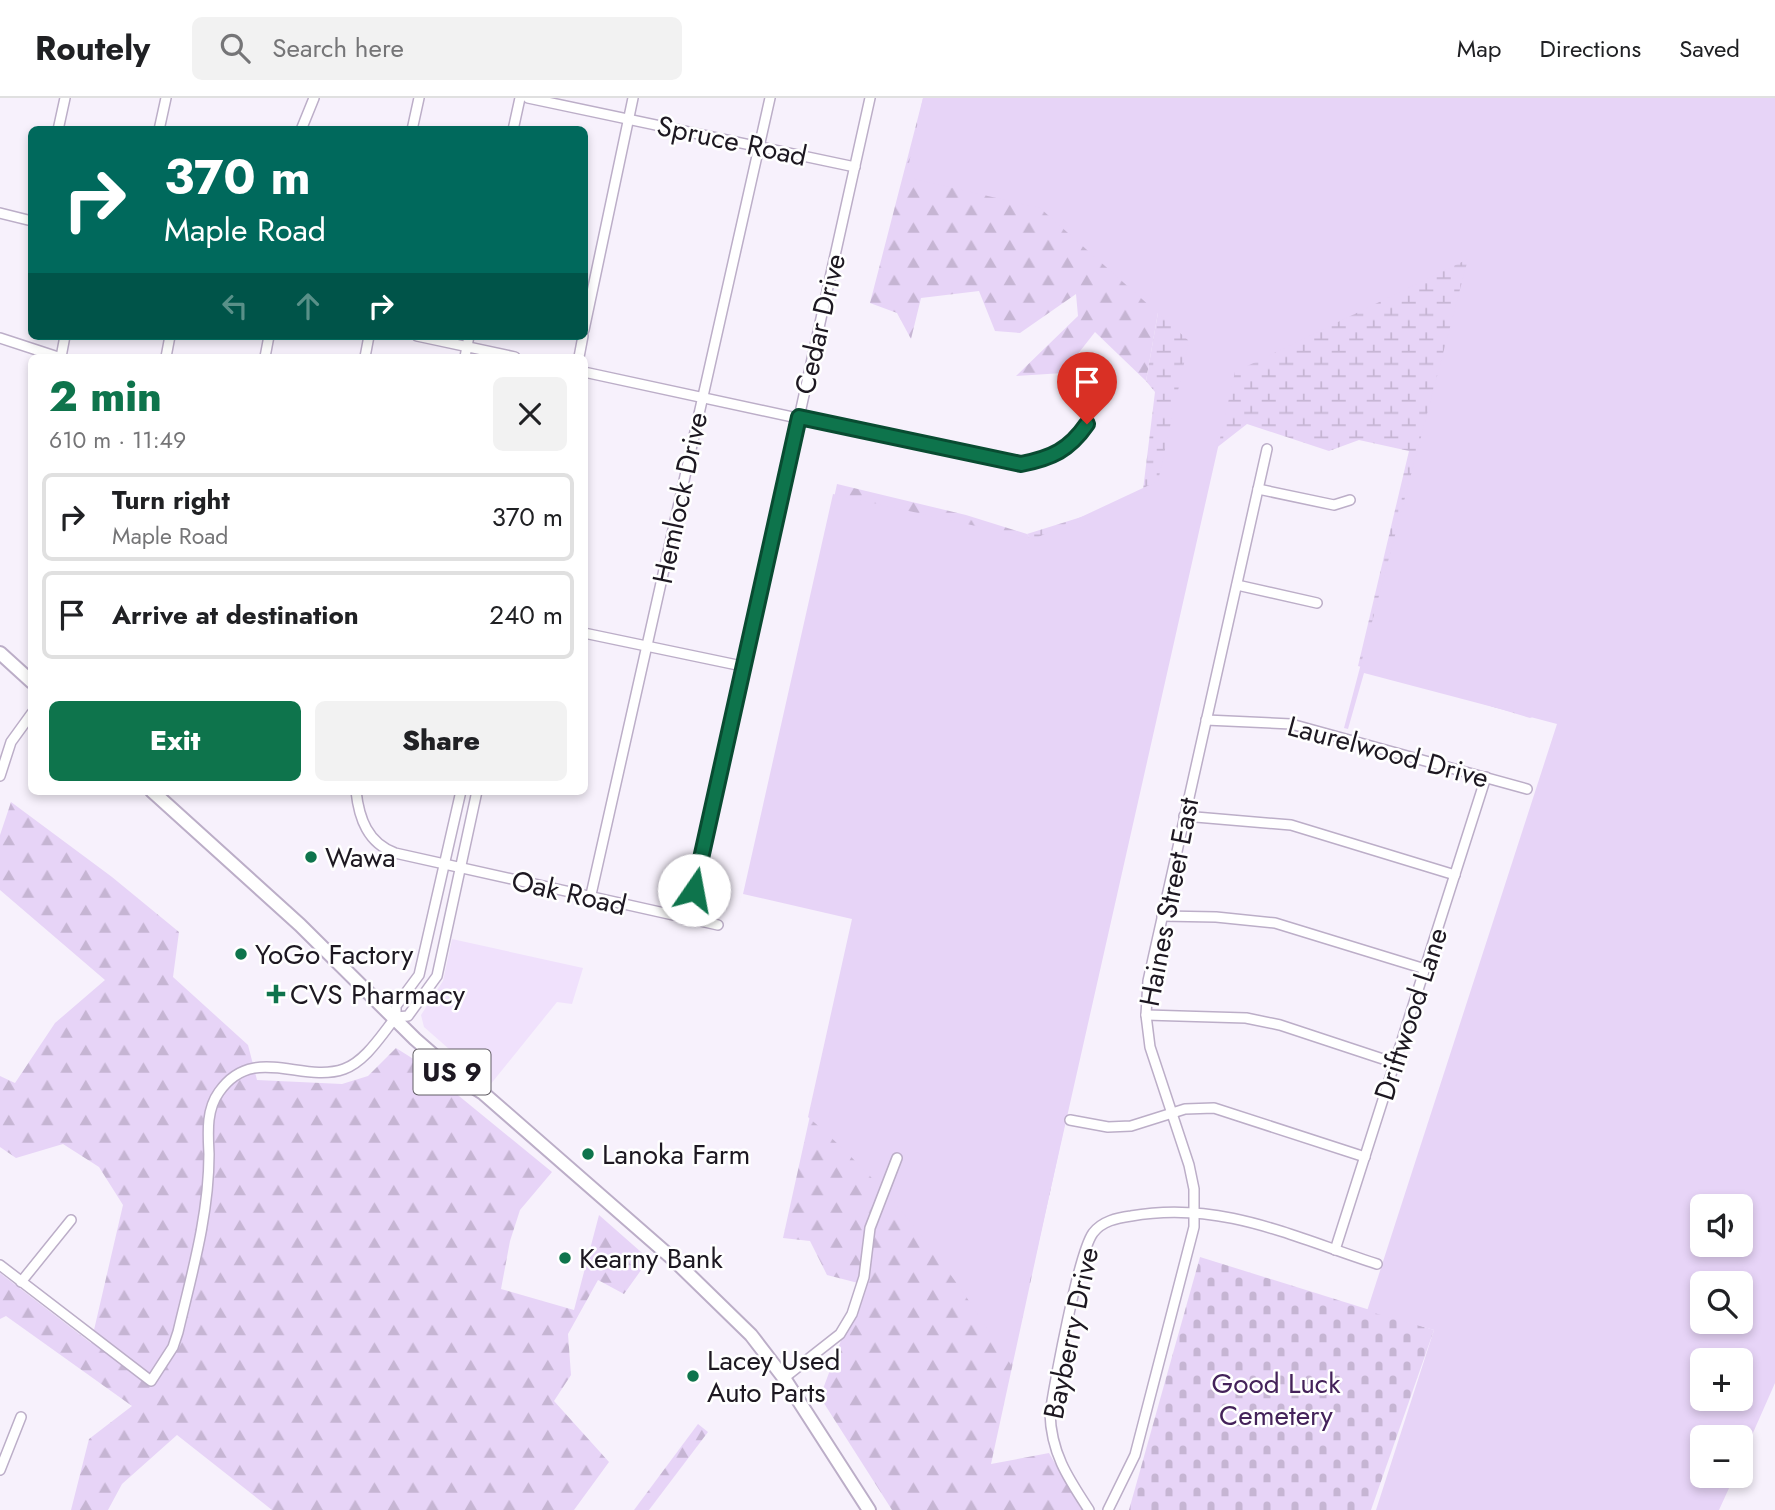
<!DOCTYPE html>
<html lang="en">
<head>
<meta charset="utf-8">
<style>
	:root { --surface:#fff; --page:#f2f2f2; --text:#202124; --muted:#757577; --line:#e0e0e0; --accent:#0e744c }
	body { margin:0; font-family:Jost,sans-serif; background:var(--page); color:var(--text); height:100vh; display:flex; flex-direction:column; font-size:26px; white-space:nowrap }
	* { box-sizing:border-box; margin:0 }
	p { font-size:23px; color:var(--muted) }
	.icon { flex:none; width:38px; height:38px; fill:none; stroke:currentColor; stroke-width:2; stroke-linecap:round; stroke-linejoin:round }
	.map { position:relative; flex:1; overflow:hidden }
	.side { position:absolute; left:28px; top:256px; width:560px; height:441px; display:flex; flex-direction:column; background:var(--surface); border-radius:10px; box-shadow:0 4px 10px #0003 }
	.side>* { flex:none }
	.banner { position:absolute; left:28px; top:28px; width:560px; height:214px; border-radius:10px; box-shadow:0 4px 10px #0003; background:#00695c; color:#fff; overflow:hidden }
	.controls { position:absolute; left:1690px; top:1096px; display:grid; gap:14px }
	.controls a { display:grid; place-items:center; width:63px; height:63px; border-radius:10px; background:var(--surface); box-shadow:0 4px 10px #0003; font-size:35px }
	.pin { position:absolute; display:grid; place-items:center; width:60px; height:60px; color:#fff; margin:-72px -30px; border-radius:50% 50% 50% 0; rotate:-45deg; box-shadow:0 0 7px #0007 }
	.pin .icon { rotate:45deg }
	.me { position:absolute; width:77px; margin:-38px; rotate:12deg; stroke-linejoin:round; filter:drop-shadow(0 0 5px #0008) }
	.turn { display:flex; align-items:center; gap:24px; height:147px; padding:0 21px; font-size:32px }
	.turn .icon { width:91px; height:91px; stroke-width:2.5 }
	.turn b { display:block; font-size:49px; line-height:60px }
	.lanes { display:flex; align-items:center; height:66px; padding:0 21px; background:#0003; justify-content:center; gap:35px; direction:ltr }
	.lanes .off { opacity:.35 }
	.round { display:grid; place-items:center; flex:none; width:74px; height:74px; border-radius:10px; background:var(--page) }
	.overview { display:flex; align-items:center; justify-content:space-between; height:119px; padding:0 21px }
	h1 { font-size:42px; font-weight:800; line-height:52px; color:var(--accent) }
	.primary-button { display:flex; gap:14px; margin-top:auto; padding:14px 21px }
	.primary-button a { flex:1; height:80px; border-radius:10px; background:var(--accent); color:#fff; font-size:28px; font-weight:800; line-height:80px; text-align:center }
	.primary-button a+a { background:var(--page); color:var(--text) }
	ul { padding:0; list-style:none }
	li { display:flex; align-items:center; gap:21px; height:88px; margin:0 14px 10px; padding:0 7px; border:4px solid var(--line); border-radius:10px }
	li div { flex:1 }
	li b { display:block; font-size:26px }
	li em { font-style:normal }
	header { display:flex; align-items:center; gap:42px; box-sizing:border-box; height:98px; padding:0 35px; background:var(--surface); border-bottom:2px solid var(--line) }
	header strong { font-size:33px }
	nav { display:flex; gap:38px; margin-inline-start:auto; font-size:24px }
	.search { width:490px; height:63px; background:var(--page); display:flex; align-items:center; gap:18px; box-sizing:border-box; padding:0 24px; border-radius:10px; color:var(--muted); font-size:26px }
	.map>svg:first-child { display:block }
	.built { fill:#f0e1fc }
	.forest { fill:url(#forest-firs) }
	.wetland { fill:url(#wetland-marsh) }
	.cemetery { fill:url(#cemetery-stones) }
	.park { fill:#e7d4f7; fill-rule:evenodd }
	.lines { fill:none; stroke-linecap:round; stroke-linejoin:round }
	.minor-casing { stroke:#bcaec8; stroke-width:12 }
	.highway-casing { stroke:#bcaec8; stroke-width:16 }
	.minor { stroke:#fff; stroke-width:9 }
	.highway { stroke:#fff; stroke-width:12 }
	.route-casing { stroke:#094b31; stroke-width:18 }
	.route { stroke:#0e744c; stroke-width:12 }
	.poi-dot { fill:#0e744c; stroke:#fff; stroke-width:2.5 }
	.labels { text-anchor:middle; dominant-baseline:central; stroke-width:5; stroke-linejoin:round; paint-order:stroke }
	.shield { fill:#fff; stroke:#615d64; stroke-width:2 }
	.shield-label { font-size:26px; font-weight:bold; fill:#1d1821 }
	.street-label { font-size:28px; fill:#1d1821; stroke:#fff }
	.poi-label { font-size:28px; fill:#1d1821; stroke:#fff; text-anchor:start }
	.park-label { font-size:28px; fill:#44225a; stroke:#fff }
</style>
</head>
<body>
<header>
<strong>Routely</strong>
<div class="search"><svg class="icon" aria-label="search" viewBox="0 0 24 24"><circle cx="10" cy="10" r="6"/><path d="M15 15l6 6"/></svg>Search here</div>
<nav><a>Map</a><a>Directions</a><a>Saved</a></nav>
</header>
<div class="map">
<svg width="1775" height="1412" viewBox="0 0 1775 1412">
	<defs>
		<pattern id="forest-firs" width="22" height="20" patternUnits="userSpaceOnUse" patternTransform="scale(1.75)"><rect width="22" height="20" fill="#e7d4f7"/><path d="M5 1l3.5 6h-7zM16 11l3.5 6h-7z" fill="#c6b5d3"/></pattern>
		<pattern id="wetland-marsh" width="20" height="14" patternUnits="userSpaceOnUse" patternTransform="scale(1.75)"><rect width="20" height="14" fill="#e7d4f7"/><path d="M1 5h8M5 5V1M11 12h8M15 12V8" fill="none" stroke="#c6b5d3"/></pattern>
		<pattern id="cemetery-stones" width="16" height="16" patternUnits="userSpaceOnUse" patternTransform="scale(1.75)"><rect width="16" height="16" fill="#e7d4f7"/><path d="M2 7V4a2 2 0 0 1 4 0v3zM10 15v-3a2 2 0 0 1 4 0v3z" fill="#c6b5d3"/></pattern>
	</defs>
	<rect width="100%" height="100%" fill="#f7f1fc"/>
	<!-- built -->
	<path class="built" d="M 452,841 L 583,870 L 572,906 L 557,904 L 490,987 L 424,929 L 421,917 L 443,883 Z"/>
	<!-- forest -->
	<g class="forest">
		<path d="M 923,0 L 1383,0 L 1173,129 L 1146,283 L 1095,234 L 1063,275 L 1016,278 L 1078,218 L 1076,196 L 1020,235 L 995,233 L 979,193 L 921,200 L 911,241 L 897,215 L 870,205 Z"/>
		<path d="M 837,386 L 966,417 L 1027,436 L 1031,441 L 1083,942 L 991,1366 L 1049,1355 L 1082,1412 L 892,1412 L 820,1299 L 862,1186 L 827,1177 L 810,1143 L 783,1140 L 855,814 L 793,592 Z"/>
		<path d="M 11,704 L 112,779 L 179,834 L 173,879 L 248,947 L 257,982 L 342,986 L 368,978 L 396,950 L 415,962 L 552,1074 L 520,1112 L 510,1143 L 501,1191 L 574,1212 L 599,1117 L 649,1161 L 624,1196 L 598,1182 L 568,1236 L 571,1277 L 554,1303 L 609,1364 L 574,1412 L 272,1412 L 177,1337 L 122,1386 L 108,1412 L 71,1412 L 89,1341 L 132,1308 L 6,1218 L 0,1221 L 0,1175 L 91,1245 L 123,1107 L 99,1069 L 63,1046 L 16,1060 L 0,1049 L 0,978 L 15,985 L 55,925 L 105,882 L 0,792 L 0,737 Z"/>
		<path d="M 698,1326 L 708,1334 L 649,1412 L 634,1412 Z"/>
	</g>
	<!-- wetland -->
	<path class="wetland" d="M 1383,0 L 1702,546 L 1530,620 L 1358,568 L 1409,353 L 1359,342 L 1329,353 L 1247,326 L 1215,351 L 1157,471 L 1031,441 L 1027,436 L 1142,400 L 1155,294 L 1146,283 L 1173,129 Z"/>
	<!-- cemetery -->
	<path class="cemetery" d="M 1200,1159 L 1434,1232 L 1371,1412 L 1129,1412 Z"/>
	<!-- park -->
	<path class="park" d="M 923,0 L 1775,0 L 1775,1285 L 1741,1362 L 1741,1339 L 1703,1339 L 1703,1377 L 1735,1377 L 1719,1412 L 1376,1412 L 1434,1232 L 1367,1213 L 1557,626 L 1364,575 L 1348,631 L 1344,630 L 1468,161 L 1235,274 L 1011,1267 C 949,1170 896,1095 808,1019 L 852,821 L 743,796 L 833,396 L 1034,441 L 1158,383 L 1189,243 L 1040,110 L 906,79 ZM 1703,1108 L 1741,1108 L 1741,1146 L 1703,1146 ZM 1703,1185 L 1741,1185 L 1741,1223 L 1703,1223 ZM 1703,1262 L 1741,1262 L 1741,1300 L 1703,1300 Z"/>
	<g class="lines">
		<!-- minor casing -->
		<g class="minor-casing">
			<g id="minor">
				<path d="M 528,0 L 855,69"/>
				<path d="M 58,32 L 65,0"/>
				<path d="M 159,32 L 166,0"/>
				<path d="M 301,32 L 314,0"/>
				<path d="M 412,32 L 419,0"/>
				<path d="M 513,32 L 520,0"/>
				<path d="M 0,115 L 32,123"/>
				<path d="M 584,232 L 633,0"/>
				<path d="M 417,238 L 515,259"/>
				<path d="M 0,240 L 58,259"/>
				<path d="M 61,259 L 65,238"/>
				<path d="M 166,259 L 170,238"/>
				<path d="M 265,259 L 269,238"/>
				<path d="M 365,259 L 369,238"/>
				<path d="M 465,259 L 469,238"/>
				<path d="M 579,259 L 583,238"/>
				<path d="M 584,274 L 1005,365 C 1040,367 1067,355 1087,326"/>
				<path d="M 1258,391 L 1334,407 L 1350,402"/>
				<path d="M 1237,487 L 1317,505"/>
				<path d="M 584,535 L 742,568"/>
				<path d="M 1206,622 L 1291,626 L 1527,691"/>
				<path d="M 0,678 L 11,644 L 32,615"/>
				<path d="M 356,693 C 359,721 368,745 395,755 L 718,827"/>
				<path d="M 1184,718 L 1291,727 L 1455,777"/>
				<path d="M 590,801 L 770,0"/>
				<path d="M 1162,818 L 1216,819 L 1275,825 L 1425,871"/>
				<path d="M 684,821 L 694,792 L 870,0"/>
				<path d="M 1146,917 L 1246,920 L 1280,927 L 1395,965"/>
				<path d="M 396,919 L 408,918 L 437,878 L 477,693"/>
				<path d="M 1070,1022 L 1108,1029 L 1131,1028 L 1185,1011 L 1214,1010 L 1365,1059"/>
				<path d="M 1335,1152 L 1486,679"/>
				<path d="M 0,1167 L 151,1283 L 173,1249 L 178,1234 C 192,1175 209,1117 209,1056 C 208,1035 206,1012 219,994 C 253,945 302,986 344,971 C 366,963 382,936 396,919 L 396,908 L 419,877 L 461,693"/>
				<path d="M 21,1184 L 71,1122"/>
				<path d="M 784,1280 L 840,1236 L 852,1216 L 864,1179 L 870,1130 L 897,1060"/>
				<path d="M 0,1372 L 21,1319"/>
				<path d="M 1089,1412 C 1068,1380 1051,1355 1050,1315 C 1055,1284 1078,1156 1093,1135 C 1102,1123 1117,1120 1131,1118 C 1220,1102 1293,1139 1377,1166"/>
				<path d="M 1108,1412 L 1135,1357 L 1194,1129 L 1194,1091 L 1189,1067 L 1150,949 L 1146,917 L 1148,883 L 1267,351"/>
			</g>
		</g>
		<!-- highway casing -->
		<g class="highway-casing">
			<g id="highway">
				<path d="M 0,555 L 32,584"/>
				<path d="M 152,693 L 300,827 L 415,941 L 462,982 L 483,995 L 673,1161 L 751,1237 L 784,1280 L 869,1412"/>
			</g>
		</g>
		<!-- minor -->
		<use href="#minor" class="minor"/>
		<!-- highway -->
		<use href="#highway" class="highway"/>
	</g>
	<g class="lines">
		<!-- route casing -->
		<g class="route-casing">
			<path id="route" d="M 694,792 L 799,319 L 1021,366 C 1052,360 1069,352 1087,326"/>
		</g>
		<!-- route -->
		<use href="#route" class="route"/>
	</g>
	<!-- markers -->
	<g class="poi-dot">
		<circle cx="311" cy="759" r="7"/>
		<circle cx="241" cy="856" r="7"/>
		<path d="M272.5 885.5h7v7h7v7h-7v7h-7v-7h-7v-7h7z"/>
		<circle cx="588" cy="1056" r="7"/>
		<circle cx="565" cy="1160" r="7"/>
		<circle cx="693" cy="1278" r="7"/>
	</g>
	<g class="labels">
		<!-- shield labels -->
		<rect class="shield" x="413.5" y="951.5" width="77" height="45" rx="5"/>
		<g class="shield-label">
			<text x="452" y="974">US 9</text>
		</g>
		<!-- street labels -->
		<g class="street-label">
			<text transform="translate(732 43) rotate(12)">Spruce Road</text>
			<text transform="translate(820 226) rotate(-77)">Cedar Drive</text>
			<text transform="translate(680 400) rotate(-78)">Hemlock Drive</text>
			<text transform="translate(1388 654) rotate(15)">Laurelwood Drive</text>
			<text transform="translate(569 795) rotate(13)">Oak Road</text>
			<text transform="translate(1169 804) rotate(-79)">Haines Street East</text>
			<text transform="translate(1411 916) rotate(-72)">Driftwood Lane</text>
			<text transform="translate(1071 1235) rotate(-78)">Bayberry Drive</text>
		</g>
		<!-- poi labels -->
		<g class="poi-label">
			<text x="325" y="759">Wawa</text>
			<text x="255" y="856">YoGo Factory</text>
			<text x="290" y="896">CVS Pharmacy</text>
			<text x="602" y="1056">Lanoka Farm</text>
			<text x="579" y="1160">Kearny Bank</text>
			<text x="707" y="1262">Lacey Used<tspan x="707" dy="32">Auto Parts</tspan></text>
		</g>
		<!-- park labels -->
		<g class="park-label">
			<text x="1276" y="1285">Good Luck<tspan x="1276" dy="32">Cemetery</tspan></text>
		</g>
	</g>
</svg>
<div class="controls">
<a><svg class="icon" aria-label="sound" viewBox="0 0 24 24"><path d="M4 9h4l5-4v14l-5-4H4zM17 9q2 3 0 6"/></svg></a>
<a><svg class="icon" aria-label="search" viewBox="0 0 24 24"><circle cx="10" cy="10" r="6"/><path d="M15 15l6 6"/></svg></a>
<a>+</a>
<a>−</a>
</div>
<div class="pin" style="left:1087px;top:326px;background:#d93025"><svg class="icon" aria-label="arrive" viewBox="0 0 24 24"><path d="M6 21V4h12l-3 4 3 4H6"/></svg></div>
<svg class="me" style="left:694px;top:792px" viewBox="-20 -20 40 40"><circle r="19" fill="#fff"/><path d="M0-13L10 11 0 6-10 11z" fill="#0e744c"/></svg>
<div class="banner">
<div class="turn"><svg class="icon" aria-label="right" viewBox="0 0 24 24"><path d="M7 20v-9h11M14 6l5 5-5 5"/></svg><div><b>370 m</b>Maple Road</div></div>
<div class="lanes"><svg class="icon off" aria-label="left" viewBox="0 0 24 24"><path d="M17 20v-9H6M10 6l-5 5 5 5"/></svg><svg class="icon off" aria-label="ahead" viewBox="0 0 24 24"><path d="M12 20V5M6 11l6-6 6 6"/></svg><svg class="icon" aria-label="right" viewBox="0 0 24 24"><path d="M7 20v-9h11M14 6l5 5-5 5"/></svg></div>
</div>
<section class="side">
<div class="overview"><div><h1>2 min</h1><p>610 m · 11:49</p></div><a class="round"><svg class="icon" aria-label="close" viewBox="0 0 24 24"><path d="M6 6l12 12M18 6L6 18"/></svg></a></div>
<ul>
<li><svg class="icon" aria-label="right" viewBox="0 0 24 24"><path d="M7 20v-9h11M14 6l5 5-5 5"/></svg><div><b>Turn right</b><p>Maple Road</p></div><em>370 m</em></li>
<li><svg class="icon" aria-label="arrive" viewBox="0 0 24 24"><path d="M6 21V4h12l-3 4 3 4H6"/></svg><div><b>Arrive at destination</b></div><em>240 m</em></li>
</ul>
<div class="primary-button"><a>Exit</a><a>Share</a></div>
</section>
</div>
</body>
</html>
